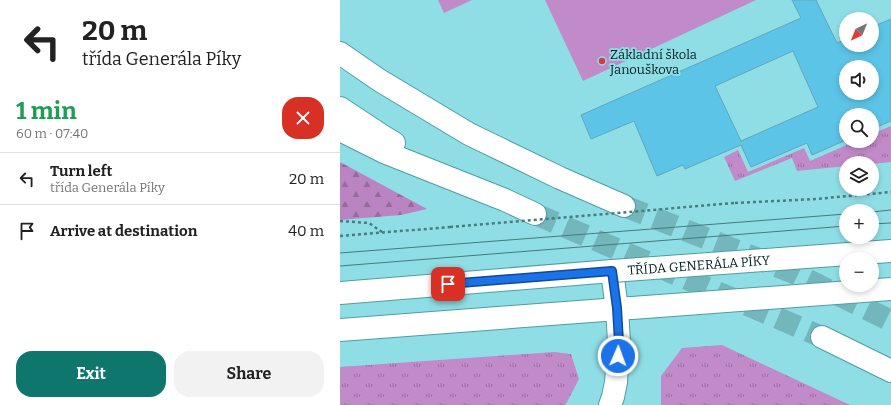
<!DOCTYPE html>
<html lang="en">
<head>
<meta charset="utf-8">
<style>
	:root { --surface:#fff; --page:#f2f2f2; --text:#222; --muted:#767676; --line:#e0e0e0; --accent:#0f766e }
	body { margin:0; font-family:Bitter,serif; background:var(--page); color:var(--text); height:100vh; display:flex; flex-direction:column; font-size:15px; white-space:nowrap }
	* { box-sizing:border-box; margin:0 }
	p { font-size:13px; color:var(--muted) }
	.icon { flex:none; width:22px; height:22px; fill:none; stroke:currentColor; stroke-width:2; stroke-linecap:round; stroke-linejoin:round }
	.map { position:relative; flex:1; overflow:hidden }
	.side { display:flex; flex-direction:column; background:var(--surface); width:340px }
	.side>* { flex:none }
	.top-card { background:#fff; color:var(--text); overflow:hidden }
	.needle { width:26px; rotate:223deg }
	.tools { position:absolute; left:499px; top:12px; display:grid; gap:8px }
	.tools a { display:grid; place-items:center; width:40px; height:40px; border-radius:50%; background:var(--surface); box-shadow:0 2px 6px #0003; font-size:20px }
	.pin { position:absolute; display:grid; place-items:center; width:34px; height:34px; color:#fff; margin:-17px; border-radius:8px; box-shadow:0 2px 6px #0006 }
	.me { position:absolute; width:44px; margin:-22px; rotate:2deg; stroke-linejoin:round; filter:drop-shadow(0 0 3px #0008) }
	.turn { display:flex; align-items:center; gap:14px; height:84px; padding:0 16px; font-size:18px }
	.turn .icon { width:52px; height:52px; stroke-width:2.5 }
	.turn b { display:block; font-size:28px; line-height:34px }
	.round { display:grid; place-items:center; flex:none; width:42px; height:42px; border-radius:16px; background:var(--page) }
	.summary { display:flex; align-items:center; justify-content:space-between; height:68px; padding:0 16px }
	h1 { font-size:24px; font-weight:700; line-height:30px; color:#1e9e55 }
	.cta { display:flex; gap:8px; margin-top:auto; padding:8px 16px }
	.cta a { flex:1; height:46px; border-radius:16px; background:var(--accent); color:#fff; font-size:16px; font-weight:700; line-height:46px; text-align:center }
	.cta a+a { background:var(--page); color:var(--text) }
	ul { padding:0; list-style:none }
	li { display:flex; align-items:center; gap:12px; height:52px; padding:0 16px; border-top:1px solid var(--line) }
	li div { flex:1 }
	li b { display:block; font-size:15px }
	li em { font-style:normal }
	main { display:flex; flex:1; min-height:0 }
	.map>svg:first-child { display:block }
	.grass { fill:url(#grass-tufts) }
	.forest { fill:url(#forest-firs) }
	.garden { fill:#c18ac8 }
	.building { fill:#5cc4e7; stroke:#62a6be; fill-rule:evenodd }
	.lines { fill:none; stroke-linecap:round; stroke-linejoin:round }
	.highway-tunnel { stroke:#73b7bd; stroke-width:22; stroke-dasharray:22 11; stroke-linecap:butt }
	.major-casing { stroke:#4e9da3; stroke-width:24 }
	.highway-casing { stroke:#4e9da3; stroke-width:24 }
	.path { stroke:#477c81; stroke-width:2.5; stroke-dasharray:3 3; stroke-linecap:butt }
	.major { stroke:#fff; stroke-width:22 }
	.highway { stroke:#fff; stroke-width:22 }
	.tram { stroke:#457a7e; stroke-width:1 }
	.major-bridge-casing { stroke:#4e9da3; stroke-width:24; stroke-linecap:butt }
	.path-bridge { stroke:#477c81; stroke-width:2.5; stroke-dasharray:3 3; stroke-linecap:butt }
	.major-bridge { stroke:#fff; stroke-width:22 }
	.route-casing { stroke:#114b97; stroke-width:10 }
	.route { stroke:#1a73e8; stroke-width:7 }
	.poi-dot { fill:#ce3e44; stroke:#90dee5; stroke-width:1.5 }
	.labels { text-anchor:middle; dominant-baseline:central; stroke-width:3.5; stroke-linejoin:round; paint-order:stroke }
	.poi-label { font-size:13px; fill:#001d1f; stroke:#90dee5; text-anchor:start }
	.street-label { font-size:13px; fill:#001d1f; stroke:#90dee5 }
</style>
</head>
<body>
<main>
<section class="side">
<div class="top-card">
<div class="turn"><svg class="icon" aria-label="left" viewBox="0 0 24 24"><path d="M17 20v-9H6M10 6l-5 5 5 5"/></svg><div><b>20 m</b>třída Generála Píky</div></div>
</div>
<div class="summary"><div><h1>1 min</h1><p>60 m · 07:40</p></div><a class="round" style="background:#d93025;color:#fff"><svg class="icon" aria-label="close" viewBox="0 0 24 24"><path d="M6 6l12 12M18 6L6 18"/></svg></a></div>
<ul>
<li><svg class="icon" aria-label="left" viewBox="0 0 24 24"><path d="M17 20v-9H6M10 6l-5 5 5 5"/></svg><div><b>Turn left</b><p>třída Generála Píky</p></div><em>20 m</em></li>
<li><svg class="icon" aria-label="arrive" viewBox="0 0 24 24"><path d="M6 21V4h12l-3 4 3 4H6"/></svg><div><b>Arrive at destination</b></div><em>40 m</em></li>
</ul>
<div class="cta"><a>Exit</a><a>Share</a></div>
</section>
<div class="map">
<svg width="551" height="405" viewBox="0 0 551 405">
	<defs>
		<pattern id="grass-tufts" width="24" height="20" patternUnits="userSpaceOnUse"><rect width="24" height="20" fill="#c18ac8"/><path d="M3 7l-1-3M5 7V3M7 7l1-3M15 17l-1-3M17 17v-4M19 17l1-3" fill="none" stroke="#9a70a2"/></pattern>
		<pattern id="forest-firs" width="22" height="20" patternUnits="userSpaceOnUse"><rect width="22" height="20" fill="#ba83c1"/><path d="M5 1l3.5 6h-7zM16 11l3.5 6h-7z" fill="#956b9c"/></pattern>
	</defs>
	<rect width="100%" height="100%" fill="#90dee5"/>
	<!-- grass -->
	<g class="grass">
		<path d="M 551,126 L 551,162 L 532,164 L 532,163 L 506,163 L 506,166 L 457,171 L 452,158 L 395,181 L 384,157 L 398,150 L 408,172 L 464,148 L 470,161 L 516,141 L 532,141 L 532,134 Z"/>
		<path d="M 382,345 L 510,405 L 321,405 L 321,376 L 342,348 Z"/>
		<path d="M 214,352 L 231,354 L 239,379 L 226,404 L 224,405 L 0,405 L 0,367 Z"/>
	</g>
	<!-- forest -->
	<path class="forest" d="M 0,162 L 87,209 L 61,215 L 0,220 Z"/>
	<!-- garden -->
	<g class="garden">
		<path d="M 98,0 L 132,0 L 104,13 Z"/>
		<path d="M 205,0 L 416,0 L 243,81 Z"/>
	</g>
	<!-- building -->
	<path class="building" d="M 452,0 L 476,0 L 497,43 L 506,39 L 506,45 L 532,45 L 532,27 L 551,19 L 551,121 L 532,129 L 532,115 L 506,115 L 506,140 L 472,155 L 467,143 L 411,167 L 401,145 L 345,169 L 343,165 L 317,176 L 294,121 L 251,139 L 241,115 L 461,18 ZM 453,51 L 478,107 L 401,141 L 375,86 ZM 506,67 L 532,67 L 532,93 L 506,93 Z"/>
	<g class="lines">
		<!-- highway-tunnel -->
		<g class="highway-tunnel">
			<path d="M 284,206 L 454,273 L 551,321"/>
			<path d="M 195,214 L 482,337"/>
		</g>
		<!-- major casing -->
		<g class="major-casing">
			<g id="major">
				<path d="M 508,254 L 551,251"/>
				<path d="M 0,293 L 272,271 L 277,309 L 279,342 L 276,382 L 273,397 L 270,405"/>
				<path d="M 0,330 L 291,308"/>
			</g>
		</g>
		<!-- highway casing -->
		<g class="highway-casing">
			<g id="highway">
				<path d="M 0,53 L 39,80 L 129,134 L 220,178 L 284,206"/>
				<path d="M 0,108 L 44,137 L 54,143"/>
				<path d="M 0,130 L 44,152 L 165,200 L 195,214"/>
				<path d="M 482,337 L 551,371"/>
			</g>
		</g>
		<!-- path -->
		<g class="path">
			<path d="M 395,203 L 476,199 L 551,192"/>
			<path d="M 0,221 L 29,223 L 42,232"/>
			<path d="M 0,236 L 110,227"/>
		</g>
		<!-- major -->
		<use href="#major" class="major"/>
		<!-- highway -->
		<use href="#highway" class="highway"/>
		<!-- tram -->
		<g class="tram">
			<path d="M 532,212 L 551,210"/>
			<path d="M 532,224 L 551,223"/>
			<path d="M 0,253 L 506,214"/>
			<path d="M 0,266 L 506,226"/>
		</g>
		<!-- major-bridge casing -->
		<g class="major-bridge-casing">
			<g id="major-bridge">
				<path id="s1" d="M 272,271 L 508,254"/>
				<path d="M 292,308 L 551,289"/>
			</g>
		</g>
		<!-- path-bridge -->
		<path class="path-bridge" d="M 110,227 L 395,203"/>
		<!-- major-bridge -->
		<use href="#major-bridge" class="major-bridge"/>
	</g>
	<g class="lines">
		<!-- route casing -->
		<g class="route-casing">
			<path id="route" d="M 108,284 L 272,271 L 277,308 L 279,342 L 278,356"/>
		</g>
		<!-- route -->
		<use href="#route" class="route"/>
	</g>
	<!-- markers -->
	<circle class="poi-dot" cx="262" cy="61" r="4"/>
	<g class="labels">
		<!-- poi labels -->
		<g class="poi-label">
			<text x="270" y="54">Základní škola<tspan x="270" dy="15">Janouškova</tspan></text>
		</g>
		<!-- street labels -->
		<g class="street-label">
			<text stroke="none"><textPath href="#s1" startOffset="87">TŘÍDA GENERÁLA PÍKY</textPath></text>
		</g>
	</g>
</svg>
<div class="tools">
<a><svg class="needle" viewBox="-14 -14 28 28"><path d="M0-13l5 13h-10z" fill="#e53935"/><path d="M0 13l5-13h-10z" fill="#767676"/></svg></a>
<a><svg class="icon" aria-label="sound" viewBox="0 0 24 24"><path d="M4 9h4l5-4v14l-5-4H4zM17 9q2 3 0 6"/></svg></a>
<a><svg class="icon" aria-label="search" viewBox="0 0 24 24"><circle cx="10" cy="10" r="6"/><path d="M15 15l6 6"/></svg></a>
<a><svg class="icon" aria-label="layers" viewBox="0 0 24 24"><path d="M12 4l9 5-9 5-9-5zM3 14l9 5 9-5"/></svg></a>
<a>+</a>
<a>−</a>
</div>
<div class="pin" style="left:108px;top:284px;background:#d93025"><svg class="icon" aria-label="arrive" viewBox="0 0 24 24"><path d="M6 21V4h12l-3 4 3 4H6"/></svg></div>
<svg class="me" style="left:278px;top:356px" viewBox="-20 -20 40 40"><circle r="17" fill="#1a73e8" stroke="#fff" stroke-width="3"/><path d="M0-11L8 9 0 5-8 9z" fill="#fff"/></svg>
</div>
</main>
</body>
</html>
